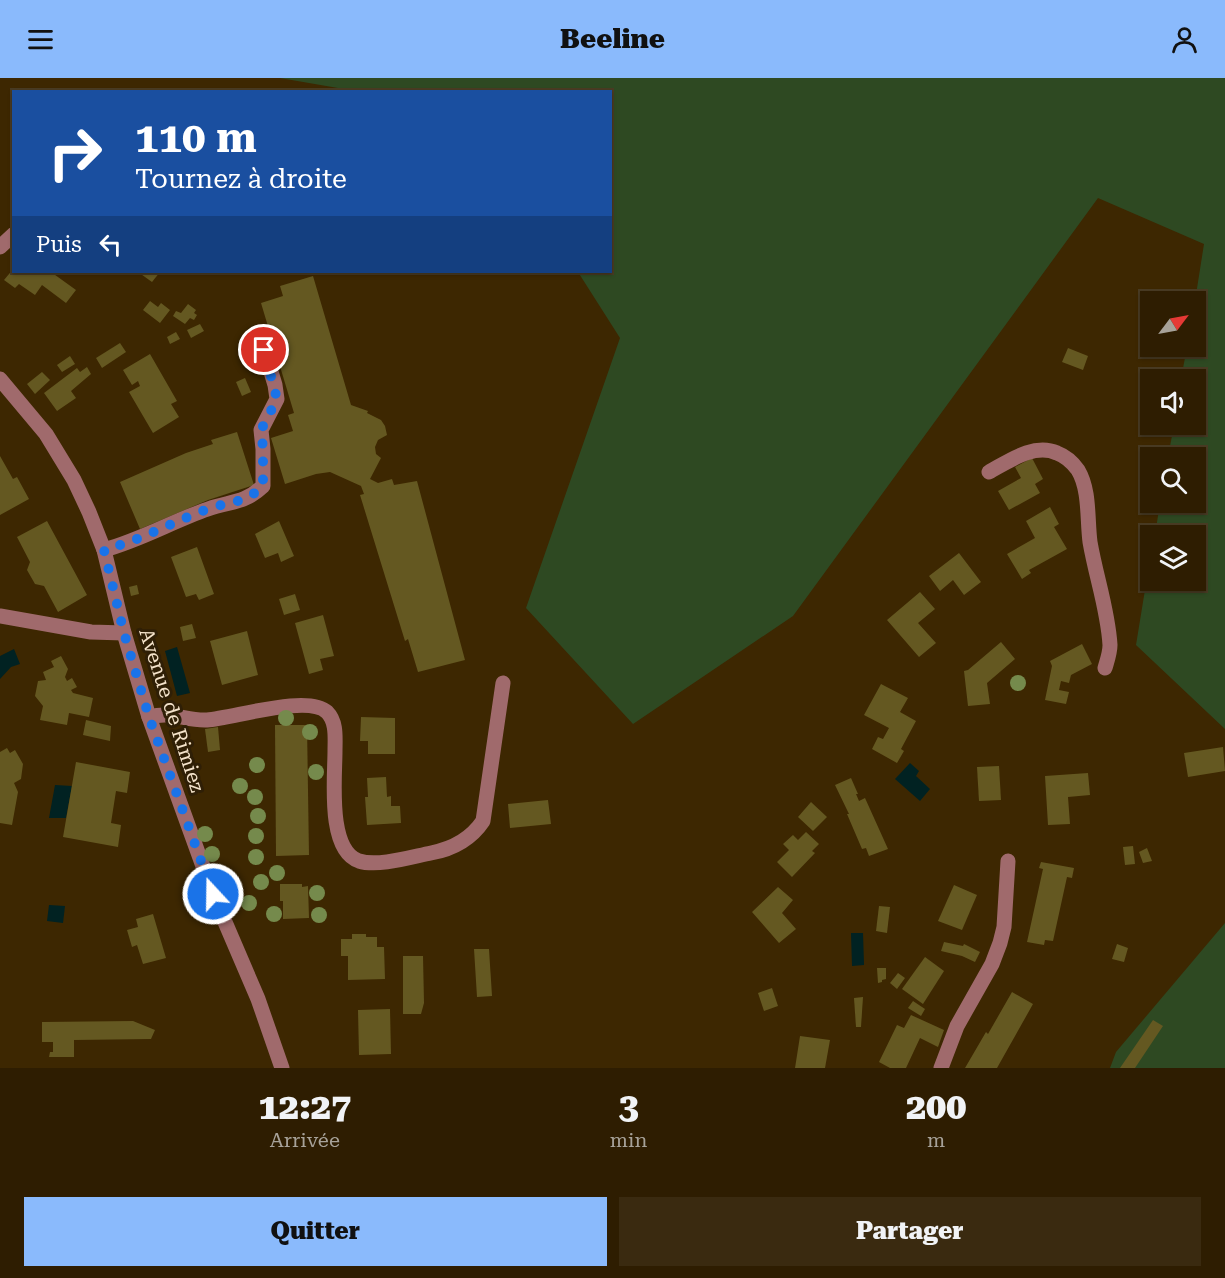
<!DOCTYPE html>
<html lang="fr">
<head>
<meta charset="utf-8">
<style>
	:root { --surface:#2e1d01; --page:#3a2a10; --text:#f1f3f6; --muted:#a7a299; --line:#493b23; --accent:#8abafc }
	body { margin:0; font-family:"Roboto Serif",serif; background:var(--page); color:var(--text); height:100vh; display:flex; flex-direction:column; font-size:22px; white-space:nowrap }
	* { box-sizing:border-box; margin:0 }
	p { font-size:20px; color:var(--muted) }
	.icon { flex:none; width:33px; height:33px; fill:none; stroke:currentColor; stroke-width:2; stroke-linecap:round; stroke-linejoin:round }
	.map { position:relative; height:990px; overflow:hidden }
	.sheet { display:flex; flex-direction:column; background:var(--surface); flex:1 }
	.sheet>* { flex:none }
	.guide { position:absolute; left:12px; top:12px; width:600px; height:183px; border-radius:0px; box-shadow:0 2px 4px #0004,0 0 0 2px var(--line); background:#1a4fa0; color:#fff; overflow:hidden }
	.needle { width:39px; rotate:58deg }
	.fabs { position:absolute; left:1140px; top:213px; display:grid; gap:12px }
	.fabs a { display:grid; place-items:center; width:66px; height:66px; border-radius:0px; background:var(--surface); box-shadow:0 2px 4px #0004,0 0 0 2px var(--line); font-size:30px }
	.pin { position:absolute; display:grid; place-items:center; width:51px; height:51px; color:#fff; margin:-26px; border:3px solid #fff; border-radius:50%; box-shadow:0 2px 6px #0007 }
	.me { position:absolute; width:66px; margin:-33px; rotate:339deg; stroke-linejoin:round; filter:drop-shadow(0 0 4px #0008) }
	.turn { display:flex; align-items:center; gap:21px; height:126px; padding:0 24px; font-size:27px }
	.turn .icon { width:78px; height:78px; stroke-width:2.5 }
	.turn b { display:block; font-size:42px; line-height:51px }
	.then { display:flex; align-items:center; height:57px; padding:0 24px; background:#0003; gap:12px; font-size:22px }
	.eta { display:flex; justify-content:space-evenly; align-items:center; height:102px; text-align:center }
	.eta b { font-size:36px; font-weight:800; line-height:42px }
	.cta { display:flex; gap:12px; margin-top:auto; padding:12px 24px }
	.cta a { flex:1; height:69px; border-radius:0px; background:var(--accent); color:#111; font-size:24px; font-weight:800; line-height:69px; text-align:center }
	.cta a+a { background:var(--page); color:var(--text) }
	header { display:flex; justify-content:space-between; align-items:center; height:78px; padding:0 24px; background:var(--accent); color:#111; font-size:27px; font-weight:800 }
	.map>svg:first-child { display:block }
	.green { fill:#2e4922 }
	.water { fill:#012222 }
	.building { fill:#645821 }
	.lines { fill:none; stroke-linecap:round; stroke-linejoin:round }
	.minor { stroke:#a06a6c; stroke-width:15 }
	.tree { fill:#758a4c }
	.route { stroke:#1a73e8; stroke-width:10; stroke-dasharray:0 18 }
	.labels { text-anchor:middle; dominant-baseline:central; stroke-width:6; stroke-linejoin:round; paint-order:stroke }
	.street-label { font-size:20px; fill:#f4e3cb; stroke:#2f1f06 }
</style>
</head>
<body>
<header><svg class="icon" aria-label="menu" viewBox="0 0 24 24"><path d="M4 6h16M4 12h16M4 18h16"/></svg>Beeline<svg class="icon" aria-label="person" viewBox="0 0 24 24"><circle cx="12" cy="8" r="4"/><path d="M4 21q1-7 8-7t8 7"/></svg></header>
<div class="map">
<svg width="1225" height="990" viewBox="0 0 1225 990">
	<rect width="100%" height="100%" fill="#3d2701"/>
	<!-- green -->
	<g class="green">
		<path d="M 280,0 L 1225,0 L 1225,651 L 1136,567 L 1150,481 L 1150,502 L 1196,502 L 1196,458 L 1155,457 L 1160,425 L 1196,424 L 1196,380 L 1168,379 L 1174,347 L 1196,346 L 1196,302 L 1181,301 L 1187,269 L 1196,268 L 1195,223 L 1204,166 L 1098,120 L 793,538 L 633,646 L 526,530 L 620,260 L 578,194 L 610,194 L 610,14 L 361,14 Z"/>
		<path d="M 1225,845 L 1225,990 L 1110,990 L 1116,974 Z"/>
	</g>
	<!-- water -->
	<g class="water">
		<path d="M 177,569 L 190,615 L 177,618 L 165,573 Z"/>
		<path d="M 14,571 L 20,586 L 11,589 L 0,601 L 0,578 Z"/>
		<path d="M 910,685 L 919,693 L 916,698 L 930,711 L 920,723 L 895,701 Z"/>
		<path d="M 55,707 L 72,708 L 66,740 L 49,740 Z"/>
		<path d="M 49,827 L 65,828 L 63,845 L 47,843 Z"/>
		<path d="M 851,855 L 863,855 L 864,887 L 852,888 Z"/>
	</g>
	<!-- building -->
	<g class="building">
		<path d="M 14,190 L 14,194 L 51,194 L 76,212 L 66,225 L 42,207 L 35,217 L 19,206 L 15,210 L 4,202 Z"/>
		<path d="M 138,194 L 160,194 L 152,204 Z"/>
		<path d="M 313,198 L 351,327 L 368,333 L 367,335 L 381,342 L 385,348 L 387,357 L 378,362 L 375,369 L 376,376 L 381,380 L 370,401 L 378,405 L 392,401 L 394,407 L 417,403 L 465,582 L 418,594 L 408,561 L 405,563 L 360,417 L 364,416 L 361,408 L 330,394 L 316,396 L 285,406 L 271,360 L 293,353 L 288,337 L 294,335 L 261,225 L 283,218 L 280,208 Z"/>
		<path d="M 150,223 L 158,229 L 161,225 L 170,232 L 160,245 L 143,232 Z"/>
		<path d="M 188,226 L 196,232 L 194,235 L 197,237 L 194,242 L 190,240 L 185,246 L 173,238 L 176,233 L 181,235 Z"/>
		<path d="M 200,246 L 204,253 L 191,260 L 187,252 Z"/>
		<path d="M 176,254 L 180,261 L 170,266 L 167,259 Z"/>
		<path d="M 120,265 L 126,274 L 102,290 L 96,280 Z"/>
		<path d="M 1068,270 L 1088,278 L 1083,292 L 1062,284 Z"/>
		<path d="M 150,276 L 177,323 L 171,326 L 179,339 L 153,355 L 129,314 L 140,308 L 138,303 L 132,307 L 123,292 Z"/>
		<path d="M 70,278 L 75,286 L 62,294 L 57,287 Z"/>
		<path d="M 87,289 L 91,296 L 71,313 L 76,320 L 57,333 L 44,315 L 77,290 L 80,294 Z"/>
		<path d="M 42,294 L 50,302 L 35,316 L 27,306 Z"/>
		<path d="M 245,300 L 251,314 L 242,318 L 236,304 Z"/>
		<path d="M 237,354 L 254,407 L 208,422 L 140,451 L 120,404 L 186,375 L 213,366 L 211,362 Z"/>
		<path d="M 0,378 L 13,401 L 17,399 L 29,421 L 0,437 Z"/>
		<path d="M 1032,380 L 1043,401 L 1035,406 L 1040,415 L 1009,432 L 998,413 L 1021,400 L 1015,389 Z"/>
		<path d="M 1050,429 L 1059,446 L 1054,449 L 1067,471 L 1029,492 L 1031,495 L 1022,501 L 1007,476 L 1035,460 L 1026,443 Z"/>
		<path d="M 47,443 L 87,517 L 58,534 L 44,508 L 35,506 L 27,492 L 30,484 L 17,459 Z"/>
		<path d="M 279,443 L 294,478 L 281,484 L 278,475 L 265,480 L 255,456 Z"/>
		<path d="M 197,469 L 214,516 L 199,522 L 196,516 L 186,519 L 171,479 Z"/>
		<path d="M 959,475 L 981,504 L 964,517 L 953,502 L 940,513 L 929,498 Z"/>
		<path d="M 137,507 L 139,516 L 131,518 L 129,509 Z"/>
		<path d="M 920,514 L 935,531 L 918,545 L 936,565 L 919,579 L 887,542 Z"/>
		<path d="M 295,516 L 300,532 L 284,537 L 279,521 Z"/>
		<path d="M 323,537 L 334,578 L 320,581 L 323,592 L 309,596 L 295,545 Z"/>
		<path d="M 192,546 L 196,560 L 183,563 L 180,549 Z"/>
		<path d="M 247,553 L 258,597 L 222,607 L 210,563 Z"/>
		<path d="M 1001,564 L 1015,581 L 987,605 L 990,626 L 968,628 L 964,593 L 968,592 Z"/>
		<path d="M 1082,566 L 1092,586 L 1071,597 L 1069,605 L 1061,603 L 1059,612 L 1069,614 L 1066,626 L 1045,622 L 1052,588 L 1050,583 Z"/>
		<path d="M 61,578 L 68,591 L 65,599 L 67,603 L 72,600 L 77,609 L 71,612 L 73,615 L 93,620 L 89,639 L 69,635 L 67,647 L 40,642 L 43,628 L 35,618 L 38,603 L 46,602 L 43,594 L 54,589 L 51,583 Z"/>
		<path d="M 881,606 L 908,620 L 900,634 L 916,643 L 901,671 L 904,673 L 897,685 L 872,671 L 878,659 L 883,661 L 889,650 L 864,637 Z"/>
		<path d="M 361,639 L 395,640 L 395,676 L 368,676 L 368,663 L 360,663 Z"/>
		<path d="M 86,642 L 111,648 L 110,663 L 83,657 Z"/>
		<path d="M 275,647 L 307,647 L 309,777 L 276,778 Z"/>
		<path d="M 218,649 L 220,672 L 208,674 L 205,651 Z"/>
		<path d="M 1223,669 L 1225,693 L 1188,699 L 1184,675 Z"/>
		<path d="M 7,670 L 10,675 L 15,672 L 23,686 L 21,701 L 14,705 L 18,714 L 12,747 L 0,745 L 0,674 Z"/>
		<path d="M 76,684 L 130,694 L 127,715 L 116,713 L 111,745 L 121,747 L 118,769 L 63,759 Z"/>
		<path d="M 999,688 L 1001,722 L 979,723 L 977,689 Z"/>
		<path d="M 1088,695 L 1090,717 L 1068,719 L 1070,746 L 1048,747 L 1045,698 Z"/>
		<path d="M 386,699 L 387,719 L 391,718 L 391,728 L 400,728 L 401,745 L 367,747 L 365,719 L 368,719 L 367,700 Z"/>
		<path d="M 851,700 L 858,716 L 856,716 L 859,723 L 865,720 L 888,771 L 869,778 L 866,770 L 862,771 L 847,736 L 849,736 L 835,707 Z"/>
		<path d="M 548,722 L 551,746 L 510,750 L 508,726 Z"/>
		<path d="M 811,724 L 827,739 L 813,753 L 798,739 Z"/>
		<path d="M 806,754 L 819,766 L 812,773 L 815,775 L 792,799 L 777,784 L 789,772 L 783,766 L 793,757 L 798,762 Z"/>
		<path d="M 1133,768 L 1135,786 L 1125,787 L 1123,769 Z"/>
		<path d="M 1147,770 L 1152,783 L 1143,785 L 1139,774 Z"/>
		<path d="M 1041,784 L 1074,790 L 1072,800 L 1067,799 L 1053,863 L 1045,862 L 1044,867 L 1027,864 L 1043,791 L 1039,790 Z"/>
		<path d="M 280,806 L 302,806 L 302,809 L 308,808 L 309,840 L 283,841 L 283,823 L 280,823 Z"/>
		<path d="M 954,807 L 977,817 L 962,852 L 938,843 Z"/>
		<path d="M 778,809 L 793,822 L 782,835 L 796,851 L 779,865 L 752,834 Z"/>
		<path d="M 879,828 L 890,829 L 887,855 L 876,853 Z"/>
		<path d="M 153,836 L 166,880 L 143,886 L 137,867 L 132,869 L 127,852 L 138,849 L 136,841 Z"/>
		<path d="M 352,856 L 366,856 L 366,859 L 377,859 L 377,869 L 384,869 L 385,901 L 348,902 L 348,878 L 341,878 L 341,861 L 352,861 Z"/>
		<path d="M 944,864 L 963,868 L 964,866 L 980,874 L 975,884 L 962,878 L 941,873 Z"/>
		<path d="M 1117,866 L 1128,870 L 1124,884 L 1112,881 Z"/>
		<path d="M 474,871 L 489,871 L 492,918 L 477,919 Z"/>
		<path d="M 403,878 L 423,878 L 424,925 L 421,936 L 403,936 Z"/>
		<path d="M 925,879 L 944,893 L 923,926 L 902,911 Z"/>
		<path d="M 877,890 L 886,890 L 886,901 L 882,902 L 882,904 L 878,905 Z"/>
		<path d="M 898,895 L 905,900 L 897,911 L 890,905 Z"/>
		<path d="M 772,910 L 778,928 L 764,933 L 758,915 Z"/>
		<path d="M 1012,914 L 1033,926 L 997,990 L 965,990 L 986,954 L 988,956 Z"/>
		<path d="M 863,919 L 861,949 L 856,949 L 854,920 Z"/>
		<path d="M 913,923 L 925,931 L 921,938 L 908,930 Z"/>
		<path d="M 390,931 L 391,976 L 359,977 L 358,932 Z"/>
		<path d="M 911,937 L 944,952 L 938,969 L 920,960 L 906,990 L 890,990 L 879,984 L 897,947 L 904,950 Z"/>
		<path d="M 1153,942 L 1163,948 L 1135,990 L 1120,990 Z"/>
		<path d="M 133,943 L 155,952 L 151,961 L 74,962 L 74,979 L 49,979 L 50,974 L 53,974 L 53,964 L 42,964 L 42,944 Z"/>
		<path d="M 800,958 L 830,962 L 825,990 L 795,990 Z"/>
	</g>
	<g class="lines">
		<!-- minor -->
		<g class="minor">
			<path d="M 0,169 L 14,156"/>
			<path d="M 0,301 L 46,356 L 74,402 L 89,434 L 104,472 L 124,555 L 149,639 L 213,816 L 258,921 L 282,990"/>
			<path d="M 989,394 C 1009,383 1034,365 1057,375 C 1065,378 1073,385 1078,392 C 1090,412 1087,441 1090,464 C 1096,499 1108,532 1110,567 C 1110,575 1107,583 1105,590"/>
			<path d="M 104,472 C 141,462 173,443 208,431 C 231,423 244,426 263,408 L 263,371 L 261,352 L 277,321 L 275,307 L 259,254"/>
			<path d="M 0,538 L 91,554 L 124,555"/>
			<path d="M 149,639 C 174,633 185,643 207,642 C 234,640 308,616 327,634 C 337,644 335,660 335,673 C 335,700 327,772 359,783 C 378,789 411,779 431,775 C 452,771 471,761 483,743 L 503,605"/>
			<path d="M 941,990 L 957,948 L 992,886 L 1000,865 L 1004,849 L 1008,783"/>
		</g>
	</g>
	<!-- trees -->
	<g class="tree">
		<circle cx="1018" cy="605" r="8"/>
		<circle cx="286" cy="640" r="8"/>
		<circle cx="310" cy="654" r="8"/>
		<circle cx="257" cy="687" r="8"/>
		<circle cx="316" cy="694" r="8"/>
		<circle cx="240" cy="708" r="8"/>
		<circle cx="255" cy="719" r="8"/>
		<circle cx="258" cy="738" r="8"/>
		<circle cx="205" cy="756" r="8"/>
		<circle cx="256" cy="758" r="8"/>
		<circle cx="212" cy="776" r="8"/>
		<circle cx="256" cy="779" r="8"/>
		<circle cx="277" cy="795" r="8"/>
		<circle cx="261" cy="804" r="8"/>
		<circle cx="226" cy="814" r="8"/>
		<circle cx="317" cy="815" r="8"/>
		<circle cx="249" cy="825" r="8"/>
		<circle cx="274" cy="836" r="8"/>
		<circle cx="319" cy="837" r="8"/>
	</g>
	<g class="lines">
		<!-- route -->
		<path class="route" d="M 213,816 L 149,639 L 124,555 L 104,472 C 141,462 173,444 208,431 C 231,423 244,426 263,408 L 263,370 L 261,352 L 277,321 L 264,272"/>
	</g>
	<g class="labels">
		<!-- street labels -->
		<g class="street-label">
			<text transform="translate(172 632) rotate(72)">Avenue de Rimiez</text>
		</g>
	</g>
</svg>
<div class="fabs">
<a><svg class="needle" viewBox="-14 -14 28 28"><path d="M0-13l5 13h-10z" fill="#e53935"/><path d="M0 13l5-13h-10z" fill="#a7a299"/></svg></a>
<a><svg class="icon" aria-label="sound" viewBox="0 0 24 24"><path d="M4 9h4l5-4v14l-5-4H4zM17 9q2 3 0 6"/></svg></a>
<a><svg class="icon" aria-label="search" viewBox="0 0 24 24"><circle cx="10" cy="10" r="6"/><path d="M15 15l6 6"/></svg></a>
<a><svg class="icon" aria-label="layers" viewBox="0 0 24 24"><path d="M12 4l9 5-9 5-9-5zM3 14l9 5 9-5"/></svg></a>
</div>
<div class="pin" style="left:264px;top:272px;background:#d93025"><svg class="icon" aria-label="arrive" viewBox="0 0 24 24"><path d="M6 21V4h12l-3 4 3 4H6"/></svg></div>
<svg class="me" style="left:213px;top:816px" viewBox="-20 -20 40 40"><circle r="17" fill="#1a73e8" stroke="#fff" stroke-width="3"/><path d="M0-11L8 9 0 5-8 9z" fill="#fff"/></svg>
<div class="guide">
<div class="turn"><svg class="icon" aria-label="right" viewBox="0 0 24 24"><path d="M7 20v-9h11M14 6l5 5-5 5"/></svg><div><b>110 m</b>Tournez à droite</div></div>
<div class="then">Puis<svg class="icon" aria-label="left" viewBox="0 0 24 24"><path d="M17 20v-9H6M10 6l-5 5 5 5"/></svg></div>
</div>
</div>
<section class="sheet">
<div class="eta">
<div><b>12:27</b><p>Arrivée</p></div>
<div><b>3</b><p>min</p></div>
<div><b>200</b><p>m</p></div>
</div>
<div class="cta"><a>Quitter</a><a>Partager</a></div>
</section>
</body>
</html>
